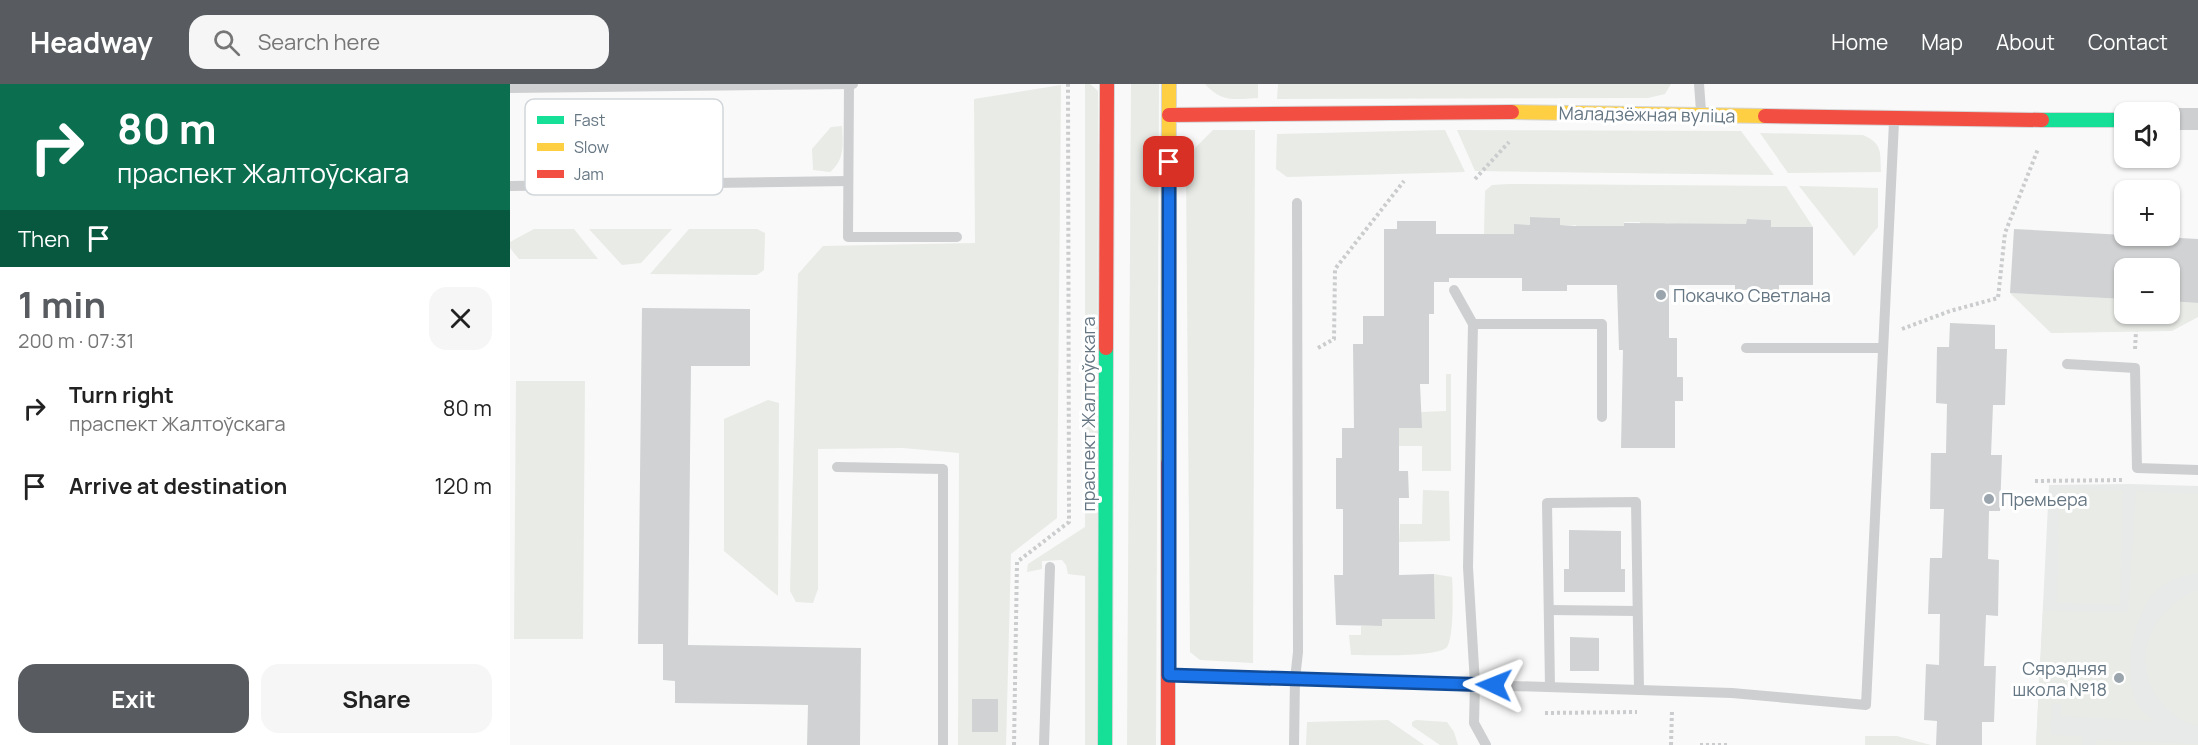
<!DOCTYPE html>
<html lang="en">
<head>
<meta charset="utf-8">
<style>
	:root { --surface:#fff; --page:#f6f6f6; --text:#222; --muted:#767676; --accent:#585c60 }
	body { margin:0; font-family:Manrope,sans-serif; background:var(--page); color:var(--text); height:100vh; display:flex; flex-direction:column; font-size:22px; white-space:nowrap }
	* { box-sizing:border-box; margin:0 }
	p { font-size:20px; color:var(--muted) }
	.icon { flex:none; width:33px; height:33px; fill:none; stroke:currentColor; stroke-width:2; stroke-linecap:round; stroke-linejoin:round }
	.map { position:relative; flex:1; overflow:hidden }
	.drawer { display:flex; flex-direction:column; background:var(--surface); width:510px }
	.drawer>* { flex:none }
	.banner { background:#0b6e4f; color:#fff; overflow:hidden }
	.fabs { position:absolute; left:1604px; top:18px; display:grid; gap:12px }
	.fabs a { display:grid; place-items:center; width:66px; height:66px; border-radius:12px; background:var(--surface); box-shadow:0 2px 4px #0004; font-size:30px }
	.pin { position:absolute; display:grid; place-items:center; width:51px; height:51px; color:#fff; margin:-26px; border-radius:12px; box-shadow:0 3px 9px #0006 }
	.me { position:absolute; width:66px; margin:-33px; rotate:272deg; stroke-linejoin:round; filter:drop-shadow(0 0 4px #0008) }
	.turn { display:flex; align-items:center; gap:21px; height:126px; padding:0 18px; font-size:27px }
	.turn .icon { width:78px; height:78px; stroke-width:2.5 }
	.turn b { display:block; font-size:42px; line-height:51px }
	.then { display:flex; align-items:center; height:57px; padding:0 18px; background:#0003; gap:12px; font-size:22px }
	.round { display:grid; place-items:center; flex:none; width:63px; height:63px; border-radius:18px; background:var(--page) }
	.head { display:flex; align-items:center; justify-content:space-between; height:102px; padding:0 18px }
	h1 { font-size:36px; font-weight:700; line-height:45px; color:var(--accent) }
	.button { display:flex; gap:12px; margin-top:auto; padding:12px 18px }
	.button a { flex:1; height:69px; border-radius:18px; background:var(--accent); color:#fff; font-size:24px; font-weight:700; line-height:69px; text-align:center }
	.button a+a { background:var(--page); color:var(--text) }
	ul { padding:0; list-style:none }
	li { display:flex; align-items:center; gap:18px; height:78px; padding:0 18px }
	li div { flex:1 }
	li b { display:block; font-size:22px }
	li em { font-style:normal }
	header { display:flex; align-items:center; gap:36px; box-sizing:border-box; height:84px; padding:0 30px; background:var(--accent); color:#fff }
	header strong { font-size:28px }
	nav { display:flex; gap:33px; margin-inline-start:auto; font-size:21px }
	.search { width:420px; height:54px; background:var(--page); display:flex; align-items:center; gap:15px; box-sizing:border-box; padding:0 21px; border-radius:18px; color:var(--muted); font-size:22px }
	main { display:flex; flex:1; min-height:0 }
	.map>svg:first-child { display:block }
	.built { fill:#e8e9e9 }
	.green { fill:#e8ebe6 }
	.building { fill:#d0d2d3 }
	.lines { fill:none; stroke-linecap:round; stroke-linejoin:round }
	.fast-casing { stroke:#d5d6d7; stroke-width:16 }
	.slow-casing { stroke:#d5d6d7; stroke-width:16 }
	.jam-casing { stroke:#d5d6d7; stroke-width:16 }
	.path { stroke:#cbcccd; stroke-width:4; stroke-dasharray:3 3; stroke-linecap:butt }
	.lane { stroke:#cecfd0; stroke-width:10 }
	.street { stroke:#cecfd0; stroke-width:22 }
	.fast { stroke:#16e098; stroke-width:14 }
	.slow { stroke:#ffcf43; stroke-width:14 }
	.jam { stroke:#f24e42; stroke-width:14 }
	.route-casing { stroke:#114b97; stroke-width:15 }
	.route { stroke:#1a73e8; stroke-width:10 }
	.poi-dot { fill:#99a4ac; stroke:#fff; stroke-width:2 }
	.labels { text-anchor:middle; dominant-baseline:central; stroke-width:6; stroke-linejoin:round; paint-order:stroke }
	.street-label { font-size:18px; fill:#657683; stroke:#fff }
	.poi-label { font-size:18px; fill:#657683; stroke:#fff; text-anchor:start }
	.key { fill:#fff; stroke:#d1d6da; stroke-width:1.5 }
	.key-label { font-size:16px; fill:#657683 }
</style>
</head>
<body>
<header>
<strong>Headway</strong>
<div class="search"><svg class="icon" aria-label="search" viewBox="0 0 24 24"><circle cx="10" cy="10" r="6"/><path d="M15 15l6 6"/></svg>Search here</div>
<nav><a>Home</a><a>Map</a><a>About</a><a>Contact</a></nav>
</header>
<main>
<section class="drawer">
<div class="banner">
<div class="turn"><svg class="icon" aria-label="right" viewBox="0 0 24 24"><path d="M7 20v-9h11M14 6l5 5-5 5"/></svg><div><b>80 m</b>праспект Жалтоўскага</div></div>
<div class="then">Then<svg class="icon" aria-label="arrive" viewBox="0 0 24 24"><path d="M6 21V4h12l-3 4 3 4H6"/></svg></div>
</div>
<div class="head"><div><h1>1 min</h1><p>200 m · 07:31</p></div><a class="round"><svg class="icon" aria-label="close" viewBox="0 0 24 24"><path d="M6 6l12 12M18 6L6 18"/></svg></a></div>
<ul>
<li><svg class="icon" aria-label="right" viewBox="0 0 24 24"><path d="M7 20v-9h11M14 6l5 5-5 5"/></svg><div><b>Turn right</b><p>праспект Жалтоўскага</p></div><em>80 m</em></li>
<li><svg class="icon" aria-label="arrive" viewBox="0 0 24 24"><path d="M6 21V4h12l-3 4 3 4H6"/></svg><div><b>Arrive at destination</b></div><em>120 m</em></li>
</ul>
<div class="button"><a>Exit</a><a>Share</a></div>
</section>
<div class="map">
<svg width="1688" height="661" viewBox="0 0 1688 661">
	<rect width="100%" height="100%" fill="#f9f9f9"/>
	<!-- built -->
	<path class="built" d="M 1620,400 L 1688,402 L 1688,661 L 1526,661 L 1539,401 Z"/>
	<!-- green -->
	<g class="green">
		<path d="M 575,0 L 580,0 L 588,7 L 587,661 L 575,661 L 575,492 L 558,490 L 556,481 L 552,476 L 532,477 L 532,485 L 517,488 L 518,480 L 575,443 Z"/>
		<path d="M 621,0 L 649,0 L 646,661 L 617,661 Z"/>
		<path d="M 695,0 L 748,0 L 748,14 C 724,15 712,19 695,0 Z"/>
		<path d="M 768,0 L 1161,0 L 1155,10 L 1138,14 L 767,15 Z"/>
		<path d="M 551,1 L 547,434 L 501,470 L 496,661 L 448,661 L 449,369 L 393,364 L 308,365 L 308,505 L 303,519 L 286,518 L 280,507 L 288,190 L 313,162 L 465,159 L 464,15 Z"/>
		<path d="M 332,42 C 333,60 335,76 320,88 L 303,86 L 302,65 L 321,43 Z"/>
		<path d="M 703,46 L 745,46 L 743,579 L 690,576 L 680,568 L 676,86 L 685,64 Z"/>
		<path d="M 935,46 L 955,88 L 777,93 L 766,85 L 767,50 Z"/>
		<path d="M 947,46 L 1231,47 L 1264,91 L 965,87 Z"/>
		<path d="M 1250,49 L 1353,51 C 1373,60 1370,68 1371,88 L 1278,89 Z"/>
		<path d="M 999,100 L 1276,102 L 1303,143 L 1261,146 L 1261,136 L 1237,135 L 1236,146 L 1156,139 L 1130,151 L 1130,138 L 1114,138 L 1114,152 C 1090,141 1090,138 1066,151 L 1066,141 L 1050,141 L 1050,134 L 1021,133 L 1020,141 L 1004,141 L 1004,150 L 974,150 L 975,107 L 982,101 Z"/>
		<path d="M 1289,102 L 1368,104 L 1368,143 L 1344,172 Z"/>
		<path d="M 24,145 L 64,145 L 88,175 L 9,175 L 0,164 L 0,158 Z"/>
		<path d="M 79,145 L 162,145 L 131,179 L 112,181 Z"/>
		<path d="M 179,145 L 247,145 L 255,149 L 254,186 L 247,191 L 140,190 Z"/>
		<path d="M 1500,209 L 1614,215 L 1614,230 L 1659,230 L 1659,217 L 1688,219 L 1688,233 L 1662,247 L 1541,249 Z"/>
		<path d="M 936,290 L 941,290 L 941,387 L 912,387 L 912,362 L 889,362 L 889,344 L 911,328 L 936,327 Z"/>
		<path d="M 6,297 L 75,297 L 73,555 L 4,555 Z"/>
		<path d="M 258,316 L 269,319 L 268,512 L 214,467 L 214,335 Z"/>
		<path d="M 1550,405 L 1613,406 L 1610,521 L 1547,519 Z"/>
		<path d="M 913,406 L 939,407 L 940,457 L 889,458 L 890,440 L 912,440 Z"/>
		<path d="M 1626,407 L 1688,410 L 1688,489 C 1673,492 1658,495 1646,507 C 1623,529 1609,599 1631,625 C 1634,629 1640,633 1645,637 L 1551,632 L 1551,620 L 1542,619 L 1541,651 L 1572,652 L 1572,661 L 1526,661 L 1533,527 L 1618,528 Z"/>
		<path d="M 924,490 L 942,493 C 943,507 944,553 937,563 C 927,574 858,571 841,571 L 839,551 L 851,551 L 851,542 L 871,542 L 872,535 L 925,535 Z"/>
		<path d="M 1685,507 L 1688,507 L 1688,641 C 1677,640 1668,635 1660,627 C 1616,588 1635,529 1685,507 Z"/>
		<path d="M 878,636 L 914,661 L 796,661 L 797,638 Z"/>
		<path d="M 906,636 L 937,638 L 944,648 L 948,661 L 930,661 L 902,642 L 902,638 Z"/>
		<path d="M 1355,652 L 1387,652 L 1421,661 L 1355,661 Z"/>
		<path d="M 1586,656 L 1688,660 L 1688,661 L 1586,661 Z"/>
	</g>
	<!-- building -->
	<g class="building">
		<path d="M 1020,133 L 1050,134 L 1050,141 L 1066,142 L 1114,142 L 1114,139 L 1236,140 L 1237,135 L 1261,136 L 1261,143 L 1303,143 L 1303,201 L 1269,201 L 1269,206 L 1225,206 L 1225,201 L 1159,201 L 1159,254 L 1167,254 L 1167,293 L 1173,293 L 1173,317 L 1165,317 L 1165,364 L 1111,364 L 1113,266 L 1109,266 L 1107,201 L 1057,201 L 1057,207 L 1012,207 L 1012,194 L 939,194 L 939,198 L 924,198 L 924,230 L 919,230 L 919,300 L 910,300 L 912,344 L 889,344 L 889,387 L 898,387 L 899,414 L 889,414 L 889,491 L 924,490 L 925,535 L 872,535 L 872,542 L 826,541 L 824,491 L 833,491 L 833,425 L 826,425 L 826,374 L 832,374 L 832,344 L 844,344 L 843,260 L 853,260 L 853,232 L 874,232 L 874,145 L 887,145 L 887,137 L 926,137 L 926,150 L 1004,150 L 1004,140 L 1020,141 Z"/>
		<path d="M 1504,145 L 1688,155 L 1688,219 L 1659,217 L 1659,184 L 1614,184 L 1614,215 L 1500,209 Z"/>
		<path d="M 132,224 L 240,225 L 240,282 L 181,282 L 178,561 L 351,564 L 350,661 L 297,661 L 298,621 L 165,619 L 165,597 L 153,596 L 153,560 L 128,560 Z"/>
		<path d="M 1440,239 L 1485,241 L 1485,265 L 1497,265 L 1495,321 L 1483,321 L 1481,371 L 1492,371 L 1490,427 L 1479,427 L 1478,475 L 1489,476 L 1488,532 L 1476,531 L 1474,582 L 1486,582 L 1484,638 L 1472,638 L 1472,661 L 1426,661 L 1427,637 L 1414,636 L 1416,580 L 1429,581 L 1430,530 L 1418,530 L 1420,474 L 1432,474 L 1434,425 L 1420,425 L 1421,369 L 1436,369 L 1437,320 L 1426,319 L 1427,263 L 1439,263 Z"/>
		<path d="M 1059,446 L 1111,447 L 1111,485 L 1115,485 L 1115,508 L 1054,508 L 1054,485 L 1059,485 Z"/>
		<path d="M 1060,553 L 1089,554 L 1089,587 L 1060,587 Z"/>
		<rect x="462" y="615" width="26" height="33"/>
	</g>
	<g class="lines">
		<!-- fast casing -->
		<g class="fast-casing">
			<g id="fast">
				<path d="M 1532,36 L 1614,36"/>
				<path d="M 595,661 L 596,264"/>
			</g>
		</g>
		<!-- slow casing -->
		<g class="slow-casing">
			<g id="slow">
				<path d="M 1002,28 L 1255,32"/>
				<path d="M 658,379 L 659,0"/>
			</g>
		</g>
		<!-- jam casing -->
		<g class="jam-casing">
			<g id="jam">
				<path d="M 659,31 L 1002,28"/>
				<path d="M 1255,32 L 1532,36"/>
				<path d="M 596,264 L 597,0"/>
				<path d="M 658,661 L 658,379"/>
			</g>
		</g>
		<!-- path -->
		<g class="path">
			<path d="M 965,95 L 999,58"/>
			<path d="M 1392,245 L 1440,227 L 1488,214 L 1495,149 L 1528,65"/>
			<path d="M 808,264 L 824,255 L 825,185 L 894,97"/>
			<path d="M 1625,265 L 1626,247"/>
			<path d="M 1525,397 L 1612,396"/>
			<path d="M 1035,629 L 1127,628"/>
			<path d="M 504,661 L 507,478 L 559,438 L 558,0"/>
			<path d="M 1161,661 L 1162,626"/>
			<path d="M 1190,661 L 1217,661"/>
		</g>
		<!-- lane -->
		<g class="lane">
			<path d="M 1189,0 L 1191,27"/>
			<path d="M 339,1 L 338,153 L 447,153"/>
			<path d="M 0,4 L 343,0"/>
			<path d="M 0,102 L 338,97"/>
			<path d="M 944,206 L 963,240"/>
			<path d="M 1236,264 L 1372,264"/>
			<path d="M 1557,280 L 1625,284 L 1627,384 L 1688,386"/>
			<path d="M 327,383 L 433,385 L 433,661"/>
			<path d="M 1039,526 L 1127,527"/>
			<path d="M 661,591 L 1222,609 L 1356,621 L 1384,38"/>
			<path d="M 1040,603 L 1037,419 L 1126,418 L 1129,606"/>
			<path d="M 534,661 L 540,483"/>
			<path d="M 784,661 L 785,595 L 788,568 L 787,119"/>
			<path d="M 976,661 L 964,639 L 965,600 L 958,483 L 963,240 L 1092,240 L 1092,333"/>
		</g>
		<!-- street -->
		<path class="street" d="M 1659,35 L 1688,35"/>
		<!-- fast -->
		<use href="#fast" class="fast"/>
		<!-- slow -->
		<use href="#slow" class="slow"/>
		<!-- jam -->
		<use href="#jam" class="jam"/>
	</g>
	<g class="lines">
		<!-- route casing -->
		<g class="route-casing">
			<path id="route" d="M 659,78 L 659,591 L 984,601"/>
		</g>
		<!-- route -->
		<use href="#route" class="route"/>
	</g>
	<!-- markers -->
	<g class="poi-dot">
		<circle cx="1151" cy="211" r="6"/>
		<circle cx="1479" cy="415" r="6"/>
		<circle cx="1609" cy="594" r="6"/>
	</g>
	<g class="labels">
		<!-- street labels -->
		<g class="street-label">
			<text transform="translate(1137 30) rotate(1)">Маладзёжная вуліца</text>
			<text transform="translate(578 330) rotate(-90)">праспект Жалтоўскага</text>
		</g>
		<!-- poi labels -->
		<g class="poi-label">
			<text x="1163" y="211">Покачко Светлана</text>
			<text x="1491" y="415">Премьера</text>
			<text x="1597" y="584" text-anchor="end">Сярэдняя<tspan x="1597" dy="21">школа №18</tspan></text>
		</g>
	</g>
	<!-- legend -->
	<rect x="15" y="15" width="198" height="96" rx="9" class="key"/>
	<rect x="27" y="32" width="27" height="8" fill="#16e098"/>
	<rect x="27" y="59" width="27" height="8" fill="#ffcf43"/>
	<rect x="27" y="86" width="27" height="8" fill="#f24e42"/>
	<g class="key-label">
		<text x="64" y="42">Fast</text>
		<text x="64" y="69">Slow</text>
		<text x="64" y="96">Jam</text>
	</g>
</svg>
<div class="fabs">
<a><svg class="icon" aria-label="sound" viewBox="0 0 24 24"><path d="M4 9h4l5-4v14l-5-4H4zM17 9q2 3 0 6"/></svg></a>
<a>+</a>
<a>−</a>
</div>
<div class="pin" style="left:659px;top:78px;background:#d93025"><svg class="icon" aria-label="arrive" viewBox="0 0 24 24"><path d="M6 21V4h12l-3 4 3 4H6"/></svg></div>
<svg class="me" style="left:984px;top:601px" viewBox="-20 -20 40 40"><path d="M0-17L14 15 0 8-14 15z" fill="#1a73e8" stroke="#fff" stroke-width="4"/></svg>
</div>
</main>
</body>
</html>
